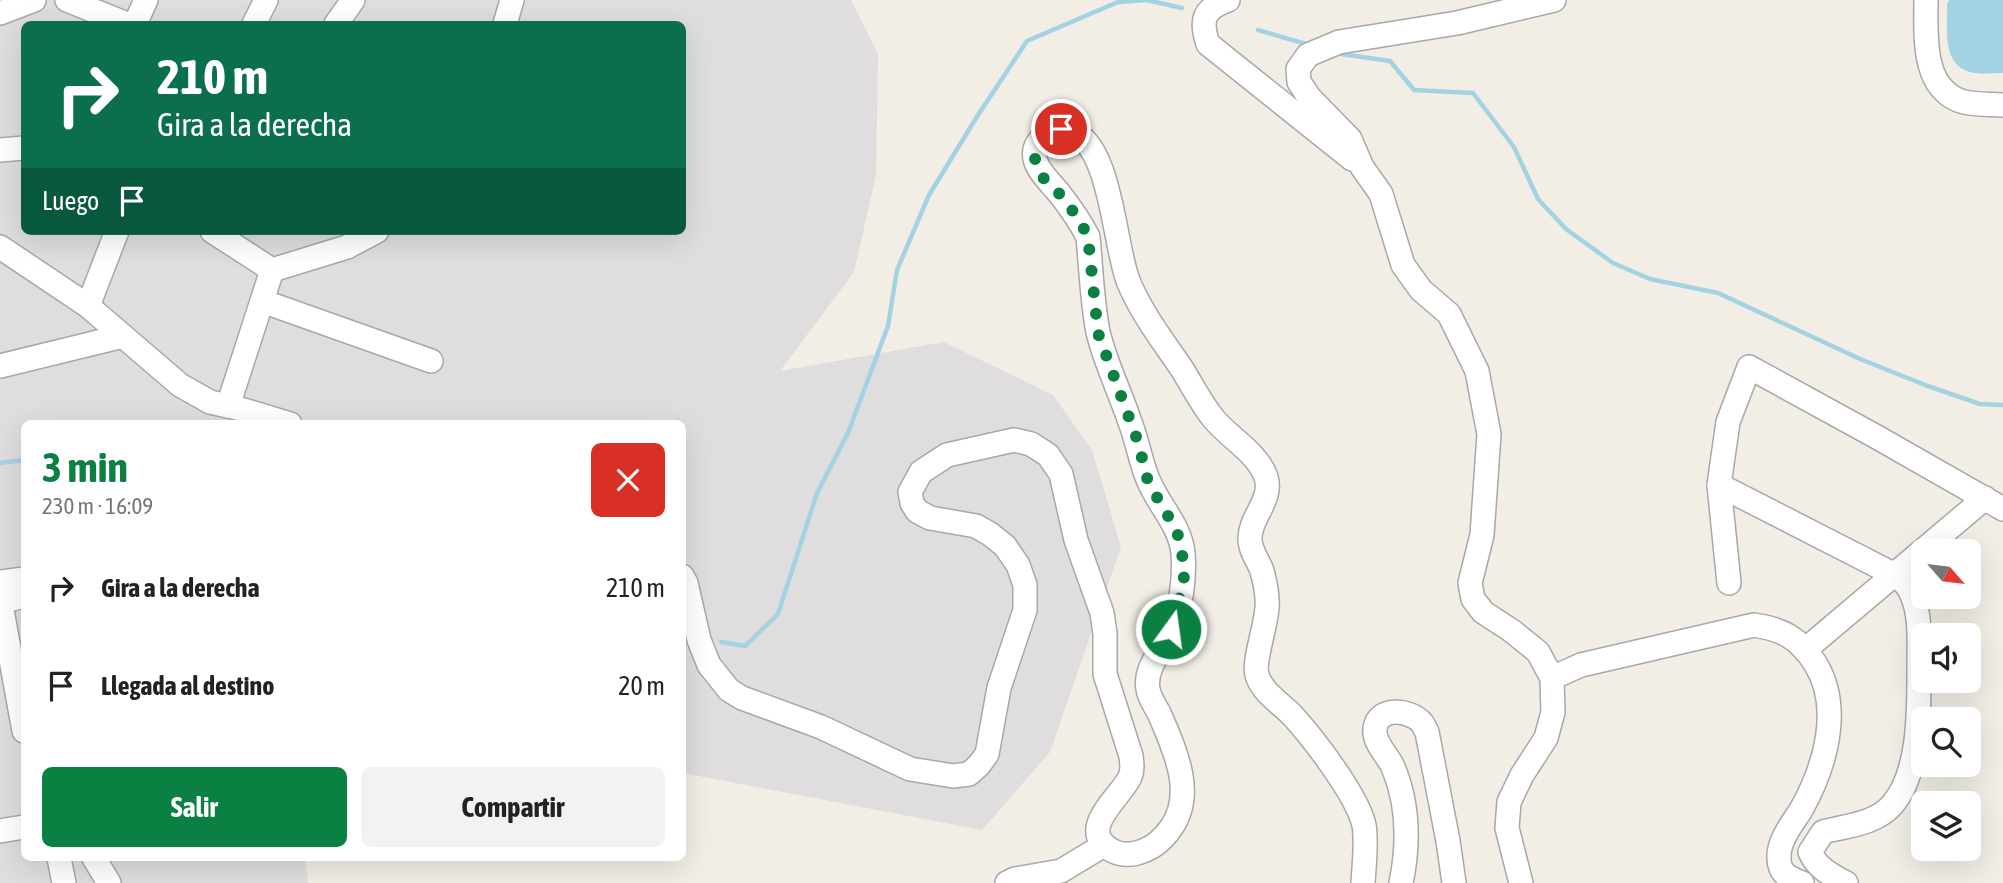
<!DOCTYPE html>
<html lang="es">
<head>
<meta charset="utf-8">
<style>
	:root { --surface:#fff; --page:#f2f2f2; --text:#222; --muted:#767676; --accent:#0b8043 }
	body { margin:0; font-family:"Asap Condensed",sans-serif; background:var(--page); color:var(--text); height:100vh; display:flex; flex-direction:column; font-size:26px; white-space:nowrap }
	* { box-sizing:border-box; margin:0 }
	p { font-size:23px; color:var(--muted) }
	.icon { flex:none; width:38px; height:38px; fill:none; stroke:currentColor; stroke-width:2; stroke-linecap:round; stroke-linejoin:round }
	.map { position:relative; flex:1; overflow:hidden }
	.details { position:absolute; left:21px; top:420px; width:665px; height:441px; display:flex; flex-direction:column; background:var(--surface); border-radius:10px; box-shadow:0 7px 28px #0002 }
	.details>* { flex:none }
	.top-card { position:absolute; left:21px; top:21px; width:665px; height:214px; border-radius:10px; box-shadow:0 7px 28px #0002; background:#0b6e4f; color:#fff; overflow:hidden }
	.needle { width:46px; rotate:118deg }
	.tools { position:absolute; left:1911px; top:539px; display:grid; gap:14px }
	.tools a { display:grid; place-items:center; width:70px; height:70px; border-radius:10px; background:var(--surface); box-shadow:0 7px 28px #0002; font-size:35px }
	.pin { position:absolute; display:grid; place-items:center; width:60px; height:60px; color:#fff; margin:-30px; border:4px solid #fff; border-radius:50%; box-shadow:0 2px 7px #0007 }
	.me { position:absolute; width:77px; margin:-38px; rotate:14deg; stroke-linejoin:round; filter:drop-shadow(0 0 5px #0008) }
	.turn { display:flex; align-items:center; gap:24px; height:147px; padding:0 21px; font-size:32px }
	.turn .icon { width:91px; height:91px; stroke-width:2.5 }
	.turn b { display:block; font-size:49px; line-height:60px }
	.then { display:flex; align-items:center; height:66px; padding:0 21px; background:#0003; gap:14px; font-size:26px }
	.round { display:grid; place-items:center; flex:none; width:74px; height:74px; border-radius:10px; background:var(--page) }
	.head { display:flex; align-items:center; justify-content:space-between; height:119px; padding:0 21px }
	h1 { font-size:42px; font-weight:700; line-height:52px; color:var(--accent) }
	.action { display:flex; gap:14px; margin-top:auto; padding:14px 21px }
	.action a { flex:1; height:80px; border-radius:10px; background:var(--accent); color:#fff; font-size:28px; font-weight:700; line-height:80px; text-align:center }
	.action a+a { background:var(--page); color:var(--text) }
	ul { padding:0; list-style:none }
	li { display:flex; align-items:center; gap:21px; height:98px; padding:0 21px }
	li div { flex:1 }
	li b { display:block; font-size:26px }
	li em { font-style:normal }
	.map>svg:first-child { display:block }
	.residential { fill:#dfdddd; fill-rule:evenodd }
	.water { fill:#a3d3e3 }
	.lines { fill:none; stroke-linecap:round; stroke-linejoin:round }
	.stream { stroke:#a3d3e3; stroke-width:4.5 }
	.minor-casing { stroke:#a8a8a8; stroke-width:26 }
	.minor { stroke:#fff; stroke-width:23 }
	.route { stroke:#0b8043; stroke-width:12; stroke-dasharray:0 21.6 }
</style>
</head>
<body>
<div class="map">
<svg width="2003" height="883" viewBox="0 0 2003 883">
	<rect width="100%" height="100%" fill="#f2eee6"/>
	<!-- residential -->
	<path class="residential" d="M 0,0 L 851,0 L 878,54 L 876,175 L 854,272 L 780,371 L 944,342 L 1053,395 L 1092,450 L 1121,547 L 1050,752 L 982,830 L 683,773 L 682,424 L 24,424 L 24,858 L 305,858 L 308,883 L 0,883 ZM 24,24 L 682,24 L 682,231 L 24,231 Z"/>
	<!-- water -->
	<path class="water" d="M 1949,0 L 2003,0 L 2003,73 C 1993,73 1979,75 1970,72 C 1941,64 1948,28 1947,5 Z"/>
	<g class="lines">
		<!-- stream -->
		<g class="stream">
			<path d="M 1258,30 L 1306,44"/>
			<path d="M 1341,54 L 1390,61 L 1414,90 L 1473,93 L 1514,147 L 1538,199 L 1566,229 L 1613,263 L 1650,279 L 1718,293 L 1860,359 L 1925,385 L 1980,404 L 2003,405"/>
			<path d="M 0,463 L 24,460"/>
			<path d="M 721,642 L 745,646 L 778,614 L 817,493 L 848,433 L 888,326 L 897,270 L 929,195 L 978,115 L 1027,41 L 1118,2 L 1147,0 L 1182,8"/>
		</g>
		<!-- minor casing -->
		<g class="minor-casing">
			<g id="minor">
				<path d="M 67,0 L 127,24"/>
				<path d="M 1228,0 C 1203,9 1200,20 1208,44 L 1352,159"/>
				<path d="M 1926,0 C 1926,35 1921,90 1964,102 C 1976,105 1991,104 2003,105"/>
				<path d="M 0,13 L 34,0"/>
				<path d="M 135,24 L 146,0"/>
				<path d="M 254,24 L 266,0"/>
				<path d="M 336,24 L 353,0"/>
				<path d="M 505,24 L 512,0"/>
				<path d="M 0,150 L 24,148"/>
				<path d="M 212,231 L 272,270"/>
				<path d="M 0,247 L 88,306 L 180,385 L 210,402 L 237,408 L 290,424"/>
				<path d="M 272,270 L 347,247 L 377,231"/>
				<path d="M 262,301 L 431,361"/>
				<path d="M 88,306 L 117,231"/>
				<path d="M 0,366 L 123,336"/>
				<path d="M 228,406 L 272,270"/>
				<path d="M 1719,485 L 1895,575 C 1903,581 1908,585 1912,595 C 1921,616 1919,641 1919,664 C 1919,706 1921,772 1892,805 C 1876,824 1845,826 1823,832 L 1810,852 C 1817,868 1831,875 1846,883"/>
				<path d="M 682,576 L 686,583 L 699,640 L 709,665 L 729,690 L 742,698 L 821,727 L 910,769 L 953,776 L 969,774 L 979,765 L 987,754 L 999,688 L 1025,610 L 1025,585 L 1018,565 L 1005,546 L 990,534 L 976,526 L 930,518 L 917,511 L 912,503 L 910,492 L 921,472 L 947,455 L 1014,440 L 1031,444 L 1048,455 L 1061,474 L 1076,540 L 1102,613 L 1105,634 L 1105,674 L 1131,756 C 1132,763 1133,770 1130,777 C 1121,797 1074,831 1113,851 C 1123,856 1133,855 1143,851 C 1154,847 1164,838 1171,828 C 1196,793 1174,748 1159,713 C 1155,706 1149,697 1148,689 C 1144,668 1163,649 1171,631 C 1181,608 1185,578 1183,553 C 1180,524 1157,504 1147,477 C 1140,459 1137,440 1130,422 C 1120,392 1105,362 1098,332 C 1092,301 1091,268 1088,237 C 1080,221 1070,207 1059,193 C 1046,177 1020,157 1045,135 C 1052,129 1060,128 1069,131 C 1112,141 1114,249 1129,283 C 1142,314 1163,341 1182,369 C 1192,385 1201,403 1213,418 C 1228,437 1258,453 1266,477 C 1273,499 1251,516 1250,537 C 1249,549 1258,560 1262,571 C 1265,582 1268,597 1267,608 C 1266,626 1253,662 1257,675 C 1262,692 1280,703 1292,715 C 1313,738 1357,795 1364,825 C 1367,843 1364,865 1363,883"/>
				<path d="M 0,582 L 24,579"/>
				<path d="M 1729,583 L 1719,485 L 1728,422 L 1749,367 L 1875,436 L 2003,509"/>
				<path d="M 0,599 L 24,731"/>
				<path d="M 0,602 L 24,596"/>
				<path d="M 1806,649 L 1985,498"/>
				<path d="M 1552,678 L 1581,665 L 1754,625 C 1782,629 1799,638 1815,663 C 1843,708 1825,767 1801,810 C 1792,824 1778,841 1779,858 C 1779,874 1789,878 1802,883"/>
				<path d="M 0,831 L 24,827"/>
				<path d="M 59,858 L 64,883"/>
				<path d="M 94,858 L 109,883"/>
				<path d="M 1007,883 L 1015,879 L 1061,871 L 1104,845"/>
				<path d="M 1401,883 C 1409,844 1409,805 1393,767 C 1388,756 1373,742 1375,729 C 1377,706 1410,709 1422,723 C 1424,726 1425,729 1427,732 L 1448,841 L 1454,883"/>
				<path d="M 1521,883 L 1507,828 L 1509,802 L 1522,775 L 1546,738 L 1553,712 L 1552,678 L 1538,652 L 1512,631 L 1483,612 L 1473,599 L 1470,583 L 1482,535 L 1489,434 L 1477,371 L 1449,314 L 1421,290 L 1403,265 L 1381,194 L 1362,167 L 1350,139 L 1309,97 L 1299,82 L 1298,69 L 1308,55 L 1339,42 L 1457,23 L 1554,0"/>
			</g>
		</g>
		<!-- minor -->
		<use href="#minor" class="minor"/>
	</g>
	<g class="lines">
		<!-- route -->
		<path class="route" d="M 1061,129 C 1039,134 1027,154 1041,175 C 1045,181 1052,185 1057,191 C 1069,205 1080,220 1088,237 L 1098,333 L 1138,442 L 1147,478 L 1162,507 L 1176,528 L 1182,551 L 1184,580 L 1171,629"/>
	</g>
</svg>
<div class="tools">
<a><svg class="needle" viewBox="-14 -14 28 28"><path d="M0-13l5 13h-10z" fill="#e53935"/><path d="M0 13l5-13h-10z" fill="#767676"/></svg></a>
<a><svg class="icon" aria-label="sound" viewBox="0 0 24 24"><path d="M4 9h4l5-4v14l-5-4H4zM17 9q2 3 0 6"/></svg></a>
<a><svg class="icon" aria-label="search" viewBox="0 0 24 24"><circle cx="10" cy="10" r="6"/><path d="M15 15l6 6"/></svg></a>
<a><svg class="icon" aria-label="layers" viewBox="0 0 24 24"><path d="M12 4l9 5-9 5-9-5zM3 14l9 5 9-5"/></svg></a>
</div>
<div class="pin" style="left:1061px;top:129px;background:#d93025"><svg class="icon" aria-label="arrive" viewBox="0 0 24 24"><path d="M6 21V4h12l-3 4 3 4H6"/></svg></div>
<svg class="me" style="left:1171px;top:629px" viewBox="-20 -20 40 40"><circle r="17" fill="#0b8043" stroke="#fff" stroke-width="3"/><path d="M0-11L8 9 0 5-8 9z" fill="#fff"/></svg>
<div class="top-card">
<div class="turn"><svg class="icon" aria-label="right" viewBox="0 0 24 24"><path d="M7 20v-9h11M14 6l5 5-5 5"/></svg><div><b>210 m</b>Gira a la derecha</div></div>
<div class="then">Luego<svg class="icon" aria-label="arrive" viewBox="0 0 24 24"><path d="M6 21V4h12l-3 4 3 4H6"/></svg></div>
</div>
<section class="details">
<div class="head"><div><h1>3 min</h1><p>230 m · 16:09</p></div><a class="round" style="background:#d93025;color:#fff"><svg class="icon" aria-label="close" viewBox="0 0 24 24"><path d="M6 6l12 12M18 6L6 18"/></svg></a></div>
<ul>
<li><svg class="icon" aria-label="right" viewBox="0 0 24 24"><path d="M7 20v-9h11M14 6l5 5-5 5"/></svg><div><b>Gira a la derecha</b></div><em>210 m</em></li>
<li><svg class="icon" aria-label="arrive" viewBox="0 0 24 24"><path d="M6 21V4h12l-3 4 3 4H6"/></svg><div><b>Llegada al destino</b></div><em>20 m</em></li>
</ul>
<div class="action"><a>Salir</a><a>Compartir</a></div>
</section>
</div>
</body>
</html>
